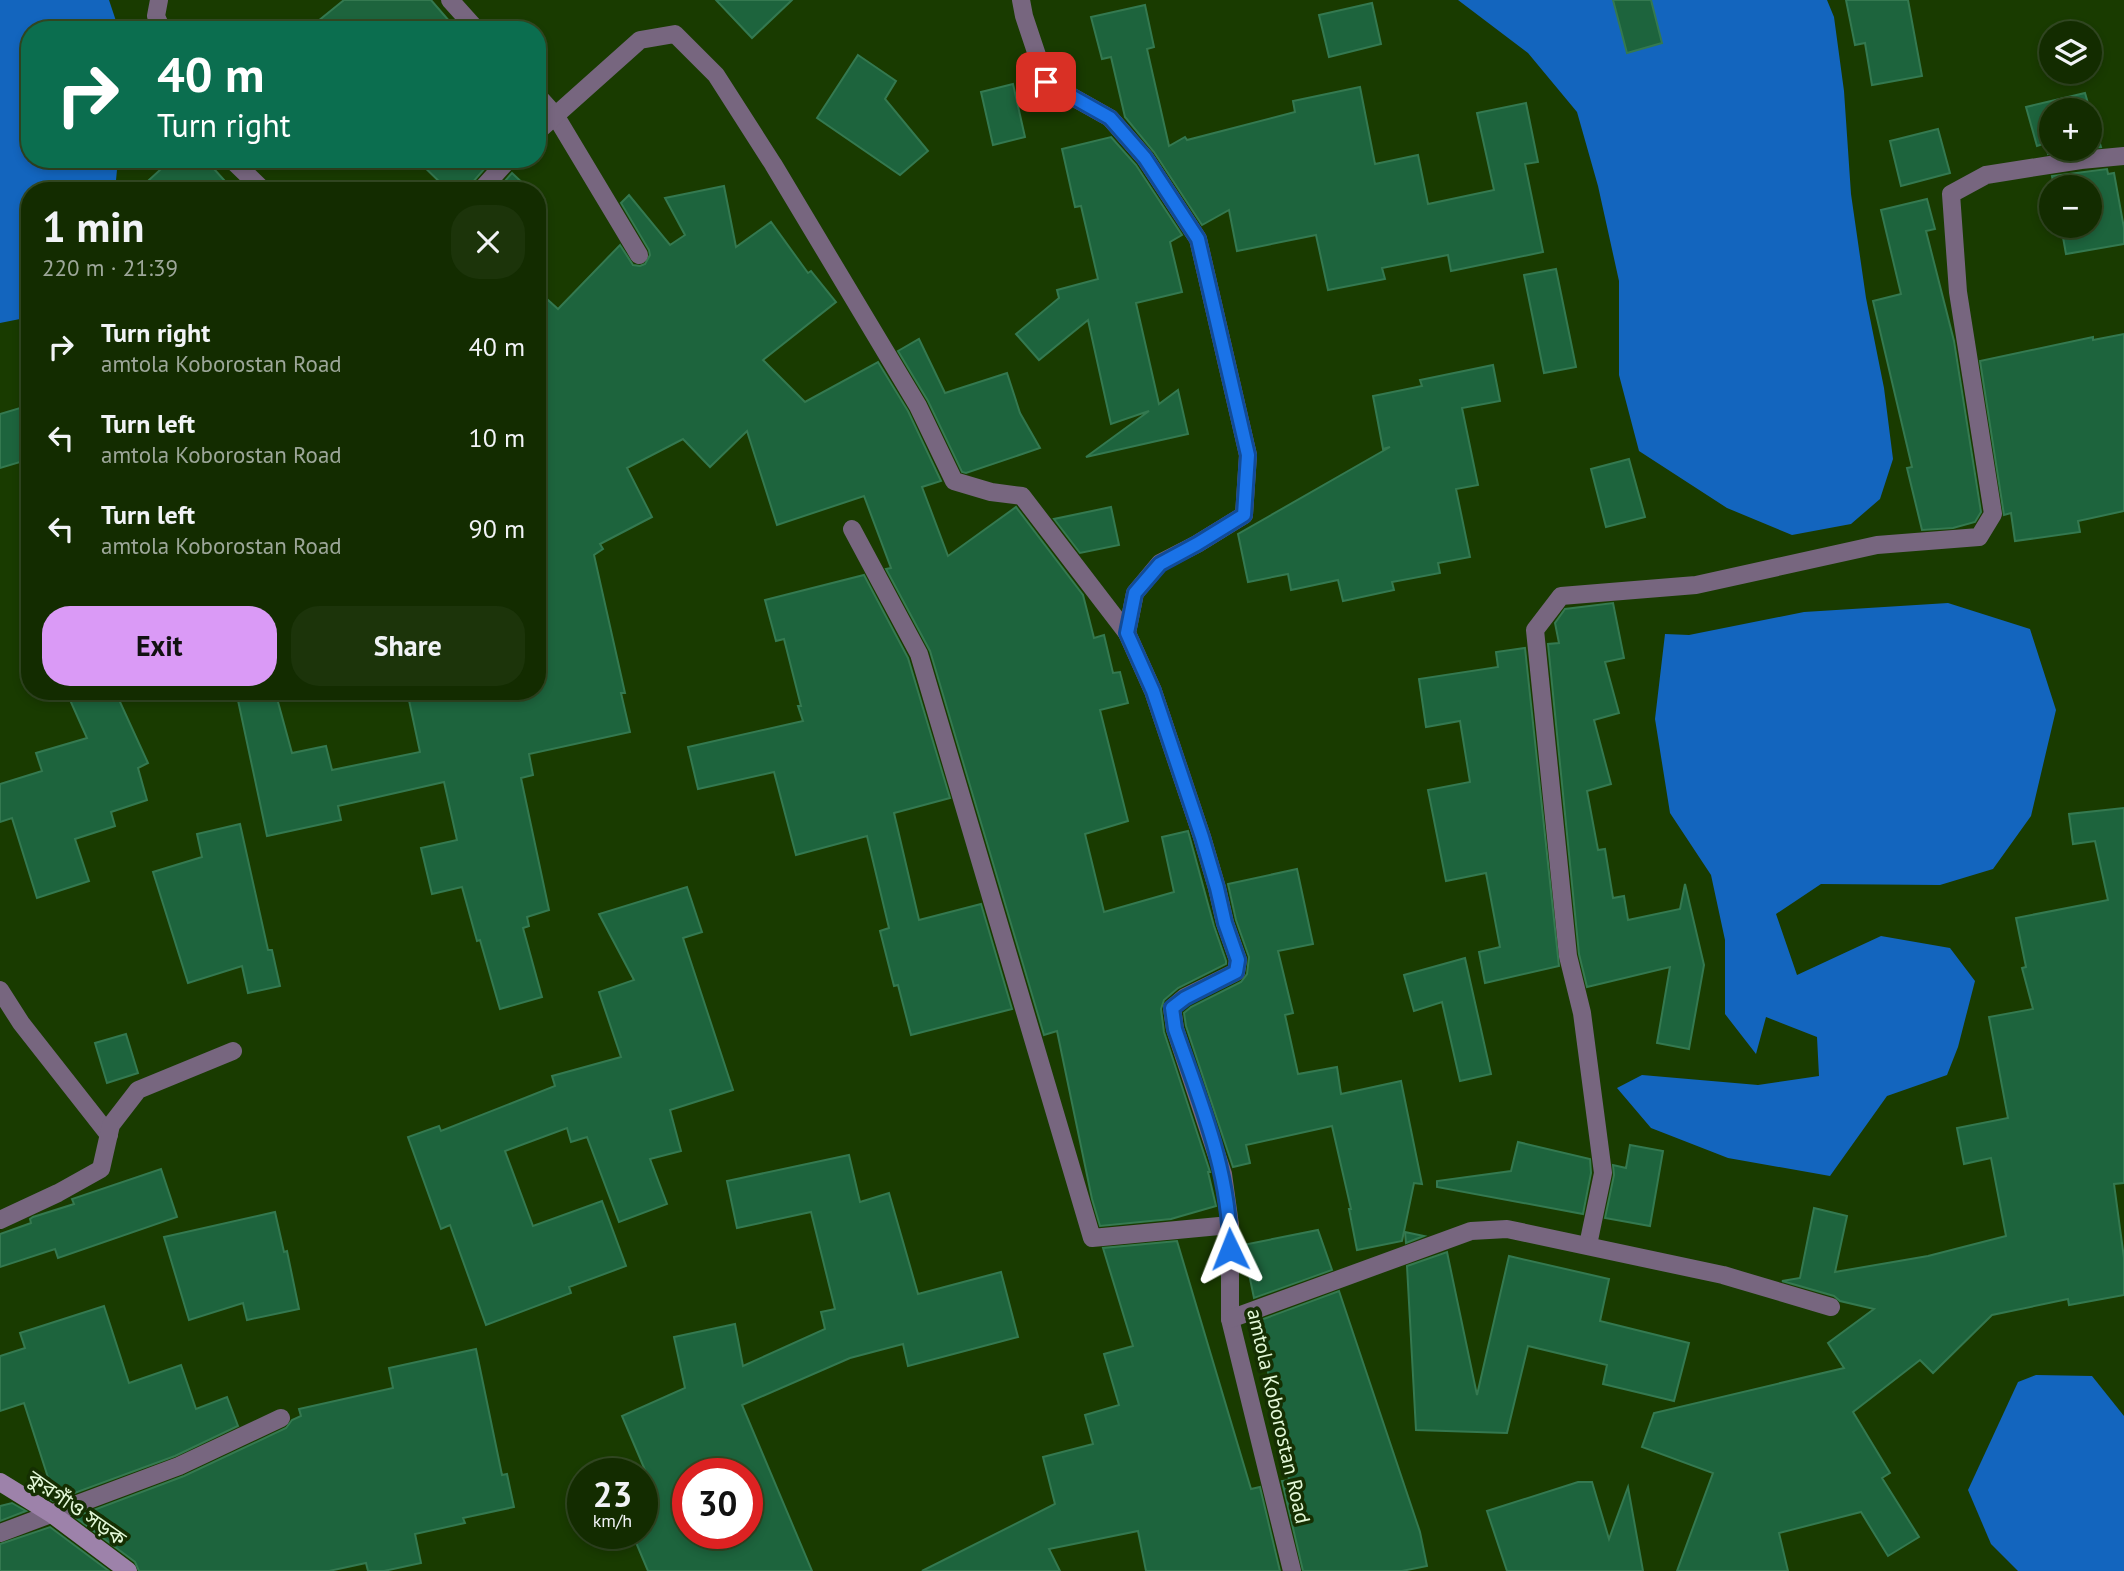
<!DOCTYPE html>
<html lang="en">
<head>
<meta charset="utf-8">
<style>
	:root { --surface:#132c00; --page:#1c340a; --text:#f1f3f6; --muted:#9da799; --line:#324822; --accent:#da9af6 }
	body { margin:0; font-family:"PT Sans","Noto Sans Bengali",sans-serif; background:var(--page); color:var(--text); height:100vh; display:flex; flex-direction:column; font-size:26px; white-space:nowrap }
	* { box-sizing:border-box; margin:0 }
	p { font-size:23px; color:var(--muted) }
	.icon { flex:none; width:38px; height:38px; fill:none; stroke:currentColor; stroke-width:2; stroke-linecap:round; stroke-linejoin:round }
	.map { position:relative; flex:1; overflow:hidden }
	.details { position:absolute; left:21px; top:182px; width:525px; height:518px; display:flex; flex-direction:column; background:var(--surface); border-radius:28px; box-shadow:0 4px 10px #0003,0 0 0 2px var(--line) }
	.details>* { flex:none }
	.guide { position:absolute; left:21px; top:21px; width:525px; height:147px; border-radius:28px; box-shadow:0 4px 10px #0003,0 0 0 2px var(--line); background:#0b6e4f; color:#fff; overflow:hidden }
	.controls { position:absolute; left:2039px; top:21px; display:grid; gap:14px }
	.controls a { display:grid; place-items:center; width:63px; height:63px; border-radius:50%; background:var(--surface); box-shadow:0 4px 10px #0003,0 0 0 2px var(--line); font-size:35px }
	.speed { position:absolute; left:567px; top:1458px; display:flex; gap:14px; font-size:35px; font-weight:700; text-align:center }
	.speed>* { display:grid; place-content:center; width:91px; height:91px; border-radius:50%; background:var(--surface); box-shadow:0 4px 10px #0003,0 0 0 2px var(--line); line-height:1 }
	.speed small { font-size:18px; font-weight:400 }
	.speed .limit { border:10px solid #d22; background:#fff; color:#111 }
	.pin { position:absolute; display:grid; place-items:center; width:60px; height:60px; color:#fff; margin:-30px; border-radius:14px; box-shadow:0 4px 10px #0006 }
	.me { position:absolute; width:77px; margin:-38px; rotate:358deg; stroke-linejoin:round; filter:drop-shadow(0 0 5px #0008) }
	.turn { display:flex; align-items:center; gap:24px; height:147px; padding:0 21px; font-size:32px }
	.turn .icon { width:91px; height:91px; stroke-width:2.5 }
	.turn b { display:block; font-size:49px; line-height:60px }
	.round { display:grid; place-items:center; flex:none; width:74px; height:74px; border-radius:28px; background:var(--page) }
	.head { display:flex; align-items:center; justify-content:space-between; height:119px; padding:0 21px }
	h1 { font-size:42px; font-weight:600; line-height:52px }
	.action { display:flex; gap:14px; margin-top:auto; padding:14px 21px }
	.action a { flex:1; height:80px; border-radius:28px; background:var(--accent); color:#111; font-size:28px; font-weight:600; line-height:80px; text-align:center }
	.action a+a { background:var(--page); color:var(--text) }
	ul { padding:0; list-style:none }
	li { display:flex; align-items:center; gap:21px; height:91px; padding:0 21px }
	li div { flex:1 }
	li b { display:block; font-size:26px }
	li em { font-style:normal }
	.map>svg:first-child { display:block }
	.water { fill:#1365be }
	.building { fill:#1d643d; stroke:#347950; stroke-width:2; fill-rule:evenodd }
	.lines { fill:none; stroke-linecap:round; stroke-linejoin:round }
	.street { stroke:#77667f; stroke-width:18 }
	.secondary { stroke:#9d82aa; stroke-width:18 }
	.route-casing { stroke:#114b97; stroke-width:18 }
	.route { stroke:#1a73e8; stroke-width:12 }
	.labels { text-anchor:middle; dominant-baseline:central; stroke-width:7; stroke-linejoin:round; paint-order:stroke }
	.street-label { font-size:21px; fill:#e3f8d8; stroke:#152f02 }
</style>
</head>
<body>
<div class="map">
<svg width="2124" height="1571" viewBox="0 0 2124 1571">
	<rect width="100%" height="100%" fill="#193b00"/>
	<!-- water -->
	<g class="water">
		<path d="M 0,0 L 109,0 L 119,30 L 30,30 L 30,159 L 118,159 L 115,191 L 30,191 L 30,317 L 0,323 Z"/>
		<path d="M 1458,0 L 1827,0 L 1834,17 L 1844,91 L 1851,194 L 1866,298 L 1884,388 L 1893,459 L 1880,499 L 1851,524 L 1792,535 L 1727,508 L 1639,451 L 1619,375 L 1619,281 L 1598,186 L 1577,112 L 1528,53 Z"/>
		<path d="M 1948,603 L 2030,629 L 2056,710 L 2031,816 L 1993,869 L 1940,885 L 1821,884 L 1776,914 L 1797,975 L 1881,936 L 1950,948 L 1975,981 L 1958,1047 L 1947,1075 L 1887,1096 L 1830,1176 L 1728,1158 L 1651,1128 L 1617,1088 L 1642,1075 L 1758,1085 L 1819,1076 L 1817,1037 L 1766,1017 L 1756,1054 L 1725,1014 L 1725,940 L 1711,875 L 1670,813 L 1655,719 L 1665,634 L 1689,635 L 1804,612 Z"/>
		<path d="M 2036,1375 L 2092,1376 L 2124,1416 L 2124,1571 L 2018,1571 L 1991,1544 L 1968,1490 L 2018,1382 Z"/>
	</g>
	<!-- building -->
	<g class="building">
		<path d="M 344,0 L 431,0 L 457,30 L 307,30 Z"/>
		<path d="M 716,0 L 792,0 L 752,38 Z"/>
		<path d="M 1613,0 L 1651,0 L 1662,43 L 1627,53 Z"/>
		<path d="M 1846,0 L 1908,0 L 1922,76 L 1872,85 L 1865,43 L 1855,45 Z"/>
		<path d="M 1372,3 L 1381,44 L 1329,57 L 1319,15 Z"/>
		<path d="M 1145,5 L 1154,47 L 1147,49 L 1169,146 L 1185,137 L 1187,140 L 1295,112 L 1293,101 L 1360,87 L 1375,164 L 1418,155 L 1428,204 L 1494,190 L 1477,113 L 1526,103 L 1538,162 L 1525,164 L 1543,252 L 1451,271 L 1448,255 L 1382,268 L 1385,279 L 1328,290 L 1316,235 L 1237,251 L 1229,210 L 1202,225 L 1154,152 L 1125,117 L 1111,57 L 1102,59 L 1091,17 Z"/>
		<path d="M 858,55 L 896,81 L 885,99 L 928,151 L 900,175 L 817,118 Z"/>
		<path d="M 1013,84 L 1025,137 L 993,145 L 981,92 Z"/>
		<path d="M 2085,93 L 2101,147 L 2090,148 L 2090,110 L 2051,110 L 2051,149 L 2079,149 L 2048,154 L 2046,143 L 2037,146 L 2026,107 Z"/>
		<path d="M 1938,129 L 1950,173 L 1901,186 L 1890,141 Z"/>
		<path d="M 1111,137 L 1136,165 L 1182,235 L 1170,242 L 1182,292 L 1136,303 L 1159,404 L 1178,390 L 1188,434 L 1086,457 L 1149,411 L 1111,424 L 1088,320 L 1039,360 L 1016,334 L 1059,298 L 1057,290 L 1098,279 L 1081,206 L 1075,207 L 1062,149 Z"/>
		<path d="M 172,159 L 205,159 L 234,191 L 137,191 Z"/>
		<path d="M 416,159 L 493,159 L 472,183 L 469,191 L 449,191 Z"/>
		<path d="M 2107,169 L 2108,174 L 2114,173 L 2124,228 L 2124,244 L 2066,254 L 2061,226 L 2090,226 L 2090,187 L 2054,187 L 2052,176 Z"/>
		<path d="M 512,173 L 531,191 L 496,191 Z"/>
		<path d="M 724,186 L 736,247 L 771,222 L 808,273 L 811,271 L 836,302 L 763,360 L 805,402 L 878,362 L 908,411 L 941,481 L 922,487 L 948,556 L 1016,507 L 1083,595 L 1094,638 L 1104,635 L 1113,673 L 1120,672 L 1128,703 L 1100,710 L 1128,821 L 1085,834 L 1104,912 L 1174,892 L 1162,837 L 1188,831 L 1214,926 L 1226,961 L 1226,964 L 1178,988 L 1164,1000 L 1161,1009 L 1164,1032 L 1210,1172 L 1208,1172 L 1216,1206 L 1171,1219 L 1100,1226 L 1092,1199 L 1057,1031 L 1044,1035 L 930,651 L 886,569 L 891,568 L 864,496 L 777,525 L 747,431 L 710,467 L 683,439 L 627,468 L 652,517 L 600,544 L 603,549 L 594,555 L 625,693 L 621,693 L 630,732 L 529,754 L 533,775 L 521,778 L 549,910 L 527,917 L 529,926 L 523,928 L 542,997 L 500,1009 L 480,940 L 477,941 L 462,887 L 432,894 L 421,848 L 457,840 L 444,782 L 338,806 L 341,820 L 267,836 L 236,691 L 275,691 L 292,753 L 326,746 L 332,770 L 420,752 L 407,691 L 537,691 L 537,290 L 558,309 L 620,245 L 633,265 L 640,266 L 645,264 L 650,255 L 649,250 L 621,203 L 629,195 L 670,245 L 685,235 L 665,198 Z"/>
		<path d="M 1927,199 L 1935,229 L 1926,231 L 1954,341 L 1981,512 L 1975,522 L 1953,528 L 1922,530 L 1907,468 L 1912,467 L 1873,301 L 1901,294 L 1881,210 Z"/>
		<path d="M 1556,269 L 1576,367 L 1544,373 L 1524,275 Z"/>
		<path d="M 2124,334 L 2124,511 L 2078,521 L 2080,532 L 2015,541 L 2011,513 L 2004,515 L 1980,361 L 2093,337 L 2093,340 Z"/>
		<path d="M 919,339 L 945,393 L 1007,373 L 1020,413 L 1040,448 L 966,473 L 962,472 L 928,401 L 898,351 Z"/>
		<path d="M 1493,365 L 1500,401 L 1462,408 L 1478,485 L 1456,489 L 1470,557 L 1438,563 L 1440,573 L 1392,582 L 1394,590 L 1343,601 L 1338,580 L 1291,590 L 1288,574 L 1248,582 L 1238,534 L 1390,447 L 1383,449 L 1373,396 L 1422,386 L 1420,380 Z"/>
		<path d="M 30,405 L 30,459 L 0,468 L 0,414 Z"/>
		<path d="M 1629,459 L 1645,517 L 1606,527 L 1591,469 Z"/>
		<path d="M 1111,507 L 1119,545 L 1080,553 L 1054,519 Z"/>
		<path d="M 864,575 L 908,658 L 950,798 L 894,813 L 919,920 L 981,904 L 1012,1009 L 911,1035 L 898,985 L 894,986 L 880,931 L 889,928 L 867,836 L 796,855 L 774,772 L 698,789 L 688,747 L 803,721 L 798,706 L 801,706 L 784,639 L 776,641 L 765,600 Z"/>
		<path d="M 1613,603 L 1624,658 L 1605,662 L 1619,713 L 1594,720 L 1611,784 L 1587,791 L 1598,850 L 1605,849 L 1613,898 L 1624,896 L 1628,920 L 1680,909 L 1685,884 L 1704,965 L 1689,1049 L 1657,1043 L 1670,967 L 1587,987 L 1579,954 L 1548,644 L 1559,643 L 1555,623 L 1565,609 Z"/>
		<path d="M 1525,648 L 1559,966 L 1485,983 L 1479,952 L 1500,947 L 1486,873 L 1446,881 L 1428,790 L 1470,782 L 1460,721 L 1426,727 L 1419,679 L 1498,667 L 1496,652 Z"/>
		<path d="M 66,691 L 115,691 L 148,763 L 138,768 L 147,800 L 111,812 L 115,826 L 75,839 L 89,881 L 37,898 L 12,818 L 0,822 L 0,784 L 42,771 L 36,753 L 87,738 Z"/>
		<path d="M 2124,808 L 2124,1183 L 2114,1184 L 2124,1258 L 2124,1295 L 2069,1305 L 2068,1299 L 1992,1315 L 1933,1373 L 1920,1360 L 1853,1412 L 1890,1473 L 1882,1478 L 1919,1537 L 1888,1556 L 1861,1512 L 1779,1533 L 1788,1571 L 1677,1571 L 1713,1473 L 1642,1447 L 1654,1413 L 1844,1368 L 1828,1343 L 1874,1309 L 1840,1301 L 1834,1296 L 1782,1281 L 1800,1278 L 1814,1208 L 1847,1216 L 1835,1272 L 1928,1256 L 2006,1236 L 1991,1158 L 1964,1164 L 1957,1128 L 2008,1118 L 1989,1017 L 2033,1009 L 2022,968 L 2026,967 L 2016,918 L 2108,900 L 2095,841 L 2073,844 L 2069,814 Z"/>
		<path d="M 240,824 L 268,950 L 272,950 L 280,986 L 248,993 L 242,966 L 188,983 L 153,872 L 202,857 L 197,834 Z"/>
		<path d="M 1297,869 L 1313,944 L 1278,951 L 1293,1013 L 1285,1015 L 1298,1074 L 1337,1067 L 1341,1094 L 1401,1081 L 1422,1184 L 1414,1183 L 1402,1241 L 1357,1250 L 1349,1209 L 1351,1209 L 1332,1126 L 1246,1145 L 1250,1163 L 1233,1167 L 1186,1026 L 1184,1013 L 1191,1007 L 1241,982 L 1247,974 L 1249,957 L 1236,920 L 1228,884 Z"/>
		<path d="M 687,887 L 702,932 L 683,938 L 733,1090 L 670,1110 L 681,1151 L 650,1159 L 667,1204 L 619,1222 L 587,1137 L 571,1142 L 567,1128 L 505,1151 L 533,1226 L 602,1201 L 626,1266 L 569,1287 L 571,1293 L 486,1325 L 450,1225 L 441,1229 L 408,1137 L 439,1126 L 441,1131 L 555,1086 L 552,1076 L 621,1057 L 599,992 L 634,980 L 599,914 Z"/>
		<path d="M 1465,958 L 1491,1074 L 1460,1081 L 1442,1002 L 1414,1011 L 1404,975 Z"/>
		<path d="M 126,1034 L 138,1073 L 107,1083 L 95,1043 Z"/>
		<path d="M 1518,1142 L 1590,1159 L 1591,1173 L 1583,1214 L 1437,1187 L 1437,1181 L 1511,1171 Z"/>
		<path d="M 1630,1145 L 1663,1151 L 1650,1226 L 1605,1218 L 1614,1175 L 1613,1165 L 1626,1168 Z"/>
		<path d="M 849,1155 L 860,1202 L 889,1193 L 918,1294 L 1001,1272 L 1018,1337 L 908,1366 L 903,1344 L 850,1358 L 742,1405 L 812,1571 L 648,1571 L 632,1533 L 642,1533 L 642,1471 L 645,1470 L 622,1416 L 685,1388 L 674,1337 L 735,1324 L 743,1366 L 825,1329 L 821,1312 L 835,1309 L 811,1212 L 737,1228 L 727,1181 ZM 688,1474 L 747,1474 L 747,1533 L 688,1533 Z"/>
		<path d="M 161,1169 L 177,1217 L 58,1258 L 55,1249 L 0,1267 L 0,1234 L 31,1223 L 30,1219 L 33,1217 L 74,1204 L 72,1199 Z"/>
		<path d="M 275,1212 L 284,1252 L 287,1251 L 299,1309 L 247,1320 L 243,1303 L 189,1320 L 164,1237 Z"/>
		<path d="M 1318,1230 L 1332,1270 L 1254,1298 L 1243,1245 Z"/>
		<path d="M 1405,1232 L 1424,1236 L 1406,1243 Z"/>
		<path d="M 1177,1241 L 1251,1489 L 1260,1487 L 1280,1571 L 1146,1571 L 1138,1531 L 1049,1549 L 1060,1571 L 922,1571 L 1055,1504 L 1043,1457 L 1093,1444 L 1085,1415 L 1119,1405 L 1104,1354 L 1133,1346 L 1103,1248 Z"/>
		<path d="M 1447,1252 L 1477,1395 L 1509,1256 L 1609,1279 L 1600,1321 L 1689,1343 L 1674,1401 L 1603,1384 L 1607,1365 L 1528,1346 L 1507,1433 L 1416,1430 L 1407,1266 Z"/>
		<path d="M 1339,1291 L 1420,1532 L 1427,1566 L 1402,1571 L 1303,1571 L 1282,1481 L 1289,1480 L 1258,1321 Z"/>
		<path d="M 104,1306 L 129,1383 L 181,1365 L 196,1409 L 227,1397 L 238,1426 L 175,1456 L 53,1501 L 44,1496 L 53,1493 L 24,1403 L 0,1411 L 0,1356 L 25,1348 L 20,1333 Z"/>
		<path d="M 476,1349 L 502,1475 L 507,1474 L 514,1507 L 463,1518 L 465,1523 L 415,1534 L 421,1563 L 384,1571 L 368,1571 L 366,1563 L 329,1571 L 139,1571 L 135,1562 L 75,1517 L 184,1476 L 286,1428 L 292,1420 L 301,1416 L 299,1409 L 393,1388 L 389,1368 Z"/>
		<path d="M 1578,1482 L 1592,1482 L 1609,1539 L 1628,1487 L 1643,1571 L 1507,1571 L 1487,1511 Z"/>
		<path d="M 12,1503 L 26,1511 L 0,1521 L 0,1506 Z"/>
		<path d="M 50,1527 L 109,1571 L 0,1571 L 0,1544 Z"/>
	</g>
	<g class="lines">
		<!-- street -->
		<g class="street">
			<path d="M 159,0 L 156,16 L 162,30"/>
			<path d="M 450,0 L 477,30"/>
			<path d="M 1021,0 L 1024,16 L 1046,82 L 1110,118 L 1145,158 L 1198,239 L 1248,455 L 1244,515 L 1197,544 L 1160,563 L 1135,593 L 1127,633 L 1153,691 L 1202,837 L 1217,888 L 1225,923 L 1238,960 L 1236,972 L 1185,997 L 1172,1008 L 1175,1029 L 1223,1174 L 1230,1225 L 1230,1319 L 1292,1571"/>
			<path d="M 537,95 L 555,115 L 639,255"/>
			<path d="M 537,132 L 640,40 L 675,34 L 716,75 L 773,164 L 918,406 L 954,481 L 991,492 L 1022,496 L 1127,633"/>
			<path d="M 231,159 L 264,191"/>
			<path d="M 480,191 L 509,159"/>
			<path d="M 852,529 L 919,654 L 1092,1238 L 1230,1225"/>
			<path d="M 0,990 L 21,1023 L 109,1135"/>
			<path d="M 0,1220 L 58,1193 L 101,1169 L 111,1125 L 138,1090 L 233,1051"/>
			<path d="M 1588,1245 L 1603,1173 L 1582,1013 L 1568,956 L 1535,630 L 1561,596 L 1696,585 L 1877,545 L 1979,537 L 1993,514 L 1958,292 L 1951,194 L 1986,175 L 2081,160 L 2124,156"/>
			<path d="M 1230,1319 L 1471,1231 L 1507,1229 L 1723,1275 L 1831,1307"/>
			<path d="M 0,1533 L 179,1466 L 281,1418"/>
		</g>
		<!-- secondary -->
		<path class="secondary" d="M 0,1482 L 52,1514 L 128,1571"/>
	</g>
	<g class="lines">
		<!-- route casing -->
		<g class="route-casing">
			<path id="route" d="M 1046,82 L 1110,118 L 1145,158 L 1198,239 L 1248,455 L 1244,515 L 1197,544 L 1160,564 L 1135,593 L 1127,633 L 1153,691 L 1202,837 L 1217,888 L 1225,923 L 1238,960 L 1236,972 L 1185,998 L 1172,1008 L 1175,1029 C 1200,1101 1230,1172 1230,1249"/>
		</g>
		<!-- route -->
		<use href="#route" class="route"/>
	</g>
	<g class="labels">
		<!-- street labels -->
		<g class="street-label">
			<text transform="translate(1279 1416) rotate(77)">amtola Koborostan Road</text>
			<text transform="translate(77 1508) rotate(35)">কুরগাঁও সড়ক</text>
		</g>
	</g>
</svg>
<div class="controls">
<a><svg class="icon" aria-label="layers" viewBox="0 0 24 24"><path d="M12 4l9 5-9 5-9-5zM3 14l9 5 9-5"/></svg></a>
<a>+</a>
<a>−</a>
</div>
<div class="speed"><div>23<small>km/h</small></div><div class="limit">30</div></div>
<div class="pin" style="left:1046px;top:82px;background:#d93025"><svg class="icon" aria-label="arrive" viewBox="0 0 24 24"><path d="M6 21V4h12l-3 4 3 4H6"/></svg></div>
<svg class="me" style="left:1230px;top:1249px" viewBox="-20 -20 40 40"><path d="M0-17L14 15 0 8-14 15z" fill="#1a73e8" stroke="#fff" stroke-width="4"/></svg>
<div class="guide">
<div class="turn"><svg class="icon" aria-label="right" viewBox="0 0 24 24"><path d="M7 20v-9h11M14 6l5 5-5 5"/></svg><div><b>40 m</b>Turn right</div></div>
</div>
<section class="details">
<div class="head"><div><h1>1 min</h1><p>220 m · 21:39</p></div><a class="round"><svg class="icon" aria-label="close" viewBox="0 0 24 24"><path d="M6 6l12 12M18 6L6 18"/></svg></a></div>
<ul>
<li><svg class="icon" aria-label="right" viewBox="0 0 24 24"><path d="M7 20v-9h11M14 6l5 5-5 5"/></svg><div><b>Turn right</b><p>amtola Koborostan Road</p></div><em>40 m</em></li>
<li><svg class="icon" aria-label="left" viewBox="0 0 24 24"><path d="M17 20v-9H6M10 6l-5 5 5 5"/></svg><div><b>Turn left</b><p>amtola Koborostan Road</p></div><em>10 m</em></li>
<li><svg class="icon" aria-label="left" viewBox="0 0 24 24"><path d="M17 20v-9H6M10 6l-5 5 5 5"/></svg><div><b>Turn left</b><p>amtola Koborostan Road</p></div><em>90 m</em></li>
</ul>
<div class="action"><a>Exit</a><a>Share</a></div>
</section>
</div>
</body>
</html>
